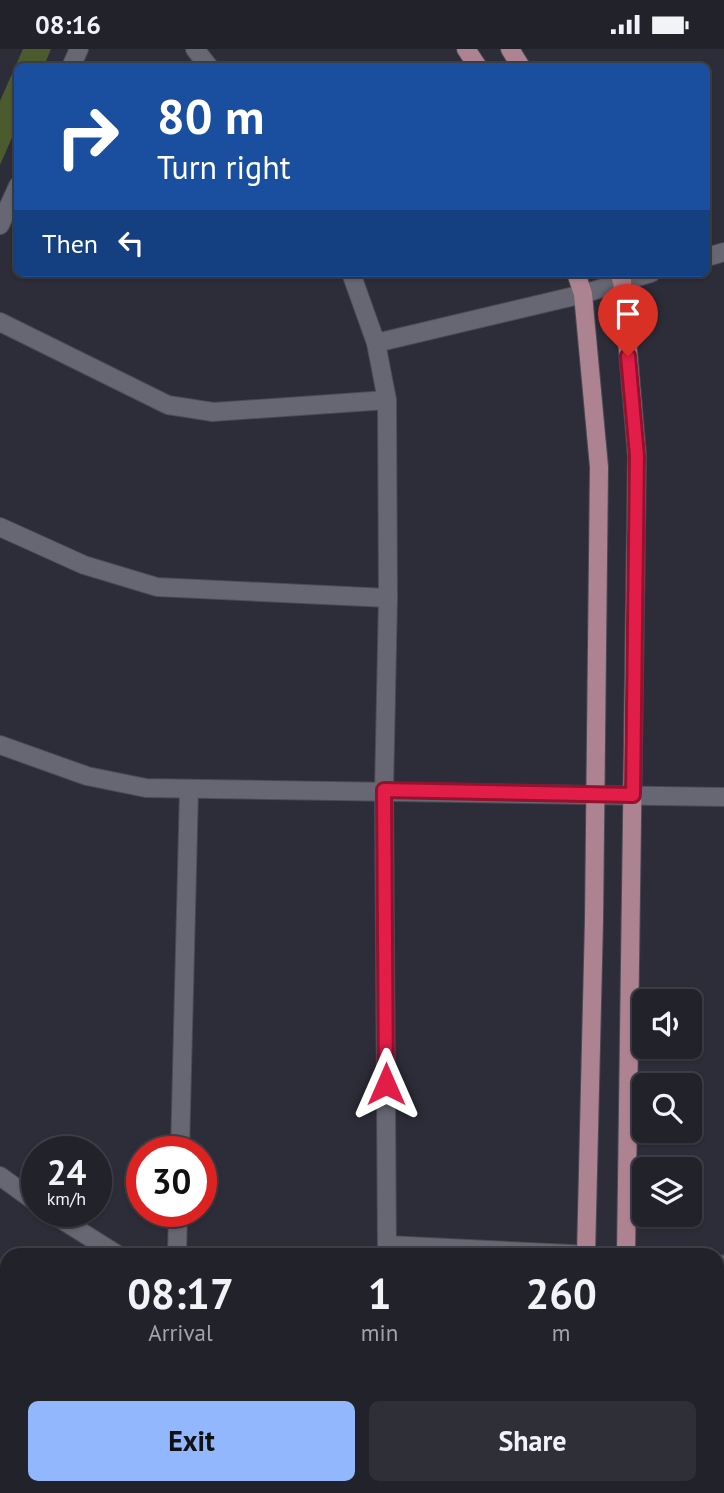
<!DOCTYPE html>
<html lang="en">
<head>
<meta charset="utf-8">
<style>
	:root { --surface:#22222b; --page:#2e2f37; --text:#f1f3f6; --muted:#a2a4a9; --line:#3f3f47; --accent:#92b7fd }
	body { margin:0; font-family:"PT Sans",sans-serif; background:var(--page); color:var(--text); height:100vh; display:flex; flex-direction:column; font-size:26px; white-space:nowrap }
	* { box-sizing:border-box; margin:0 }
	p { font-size:23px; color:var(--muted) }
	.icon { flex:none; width:38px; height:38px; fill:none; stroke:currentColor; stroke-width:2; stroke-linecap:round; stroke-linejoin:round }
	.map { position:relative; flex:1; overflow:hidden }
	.panel { position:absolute; left:0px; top:1199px; width:724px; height:247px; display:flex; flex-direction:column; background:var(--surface); border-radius:21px 21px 0 0; box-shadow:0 2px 5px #0004,0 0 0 2px var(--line) }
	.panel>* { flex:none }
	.hud { position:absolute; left:14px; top:14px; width:696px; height:214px; border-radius:10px; box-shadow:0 2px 5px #0004,0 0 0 2px var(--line); background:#1a4fa0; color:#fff; overflow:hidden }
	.buttons { position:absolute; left:632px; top:940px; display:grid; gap:14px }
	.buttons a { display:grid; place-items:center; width:70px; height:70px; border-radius:10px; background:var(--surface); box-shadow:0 2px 5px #0004,0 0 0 2px var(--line); font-size:35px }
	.speed { position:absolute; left:21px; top:1087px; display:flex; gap:14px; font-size:35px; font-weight:700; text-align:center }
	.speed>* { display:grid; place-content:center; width:91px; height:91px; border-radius:50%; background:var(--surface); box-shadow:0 2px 5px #0004,0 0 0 2px var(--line); line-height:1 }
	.speed small { font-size:18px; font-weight:400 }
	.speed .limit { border:10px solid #d22; background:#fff; color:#111 }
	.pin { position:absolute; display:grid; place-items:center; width:60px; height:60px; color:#fff; margin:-72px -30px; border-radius:50% 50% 50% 0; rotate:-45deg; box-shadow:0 0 7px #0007 }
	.pin .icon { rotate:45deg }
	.me { position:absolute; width:77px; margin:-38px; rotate:0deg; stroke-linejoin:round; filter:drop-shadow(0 0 5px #0008) }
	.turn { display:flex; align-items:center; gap:24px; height:147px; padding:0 28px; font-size:32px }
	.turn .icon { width:91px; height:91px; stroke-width:2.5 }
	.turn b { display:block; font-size:49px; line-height:60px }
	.then { display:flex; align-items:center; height:66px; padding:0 28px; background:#0003; gap:14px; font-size:26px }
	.eta { display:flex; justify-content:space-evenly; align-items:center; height:119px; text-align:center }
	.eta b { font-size:42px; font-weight:800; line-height:49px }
	.button { display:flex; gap:14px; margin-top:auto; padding:14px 28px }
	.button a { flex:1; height:80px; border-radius:10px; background:var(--accent); color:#111; font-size:28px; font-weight:800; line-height:80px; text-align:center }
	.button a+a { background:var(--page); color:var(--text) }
	.status { display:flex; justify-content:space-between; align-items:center; height:49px; padding:0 35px; background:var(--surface); direction:ltr }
	.status svg { height:19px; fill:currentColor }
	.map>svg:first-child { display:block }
	.green { fill:#4b5b2e }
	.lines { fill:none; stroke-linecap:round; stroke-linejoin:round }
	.minor-casing { stroke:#4b4b54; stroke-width:20 }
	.major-casing { stroke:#4b4b54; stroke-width:20 }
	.minor { stroke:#676774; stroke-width:18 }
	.major { stroke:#ae8391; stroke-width:18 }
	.route-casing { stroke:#92132f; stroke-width:18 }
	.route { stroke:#e11d48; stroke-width:12 }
</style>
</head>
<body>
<div class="status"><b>08:16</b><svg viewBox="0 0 49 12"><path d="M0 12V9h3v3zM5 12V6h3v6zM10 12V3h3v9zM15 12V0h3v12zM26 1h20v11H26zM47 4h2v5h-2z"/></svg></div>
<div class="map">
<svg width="724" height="1444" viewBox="0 0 724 1444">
	<rect width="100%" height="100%" fill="#2d2d39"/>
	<!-- green -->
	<path class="green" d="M 23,0 L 51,0 L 44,17 L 18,18 L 17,77 L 0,116 L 0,52 Z"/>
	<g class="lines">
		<!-- minor casing -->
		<g class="minor-casing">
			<g id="minor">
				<path d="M 195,0 L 209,18"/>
				<path d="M 71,18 L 79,0"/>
				<path d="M 0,176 L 18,137"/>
				<path d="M 707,208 L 724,203"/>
				<path d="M 351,224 L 376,294 L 387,351 L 388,549 L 384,742 L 387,1206"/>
				<path d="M 0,273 L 168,356 L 213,363 L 387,351"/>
				<path d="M 376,294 L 583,245 L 651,224"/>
				<path d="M 0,478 L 84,516 L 157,538 L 388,549"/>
				<path d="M 0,696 L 87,727 L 146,739 L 724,748"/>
				<path d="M 180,1102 L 189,740"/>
				<path d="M 0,1127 L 37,1154"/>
				<path d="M 48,1162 L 118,1206"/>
				<path d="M 387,1196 L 592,1206"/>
				<path d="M 177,1206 L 178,1162"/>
				<path d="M 718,1215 L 724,1216"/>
				<path d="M 0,1362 L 7,1369"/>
				<path d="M 69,1438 L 74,1444"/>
				<path d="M 324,1444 L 328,1438"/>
			</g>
		</g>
		<!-- major casing -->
		<g class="major-casing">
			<g id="major">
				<path d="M 466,0 L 478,18"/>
				<path d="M 510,0 L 521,18"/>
				<path d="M 576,224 L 583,245 L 599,418 L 594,871 L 586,1206"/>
				<path d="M 619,224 L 622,232 L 637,407 L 626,1206"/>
				<path d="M 549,1444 L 551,1438"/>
				<path d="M 591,1444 L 593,1438"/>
			</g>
		</g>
		<!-- minor -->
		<use href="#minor" class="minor"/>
		<!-- major -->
		<use href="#major" class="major"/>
	</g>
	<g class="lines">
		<!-- route casing -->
		<g class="route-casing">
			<path id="route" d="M 386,1035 L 384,741 L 633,746 L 637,407 L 628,307"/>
		</g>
		<!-- route -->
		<use href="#route" class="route"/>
	</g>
</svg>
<div class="buttons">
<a><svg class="icon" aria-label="sound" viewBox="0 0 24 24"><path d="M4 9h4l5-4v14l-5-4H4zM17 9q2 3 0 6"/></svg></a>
<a><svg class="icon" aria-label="search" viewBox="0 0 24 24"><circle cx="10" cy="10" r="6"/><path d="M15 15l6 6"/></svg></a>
<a><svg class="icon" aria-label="layers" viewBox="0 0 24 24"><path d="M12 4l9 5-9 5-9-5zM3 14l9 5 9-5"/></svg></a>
</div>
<div class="speed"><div>24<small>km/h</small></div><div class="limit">30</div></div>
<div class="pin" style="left:628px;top:307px;background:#d93025"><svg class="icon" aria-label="arrive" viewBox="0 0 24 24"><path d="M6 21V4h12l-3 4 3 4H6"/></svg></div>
<svg class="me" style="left:386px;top:1035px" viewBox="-20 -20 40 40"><path d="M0-17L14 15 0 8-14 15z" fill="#e11d48" stroke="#fff" stroke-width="4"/></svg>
<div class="hud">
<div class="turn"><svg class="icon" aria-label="right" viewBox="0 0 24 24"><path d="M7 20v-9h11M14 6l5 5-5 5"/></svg><div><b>80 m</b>Turn right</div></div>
<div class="then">Then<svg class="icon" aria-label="left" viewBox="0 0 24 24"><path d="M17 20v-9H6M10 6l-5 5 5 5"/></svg></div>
</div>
<section class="panel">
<div class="eta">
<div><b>08:17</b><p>Arrival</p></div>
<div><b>1</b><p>min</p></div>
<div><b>260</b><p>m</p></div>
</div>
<div class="button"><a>Exit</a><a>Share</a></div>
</section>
</div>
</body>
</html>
